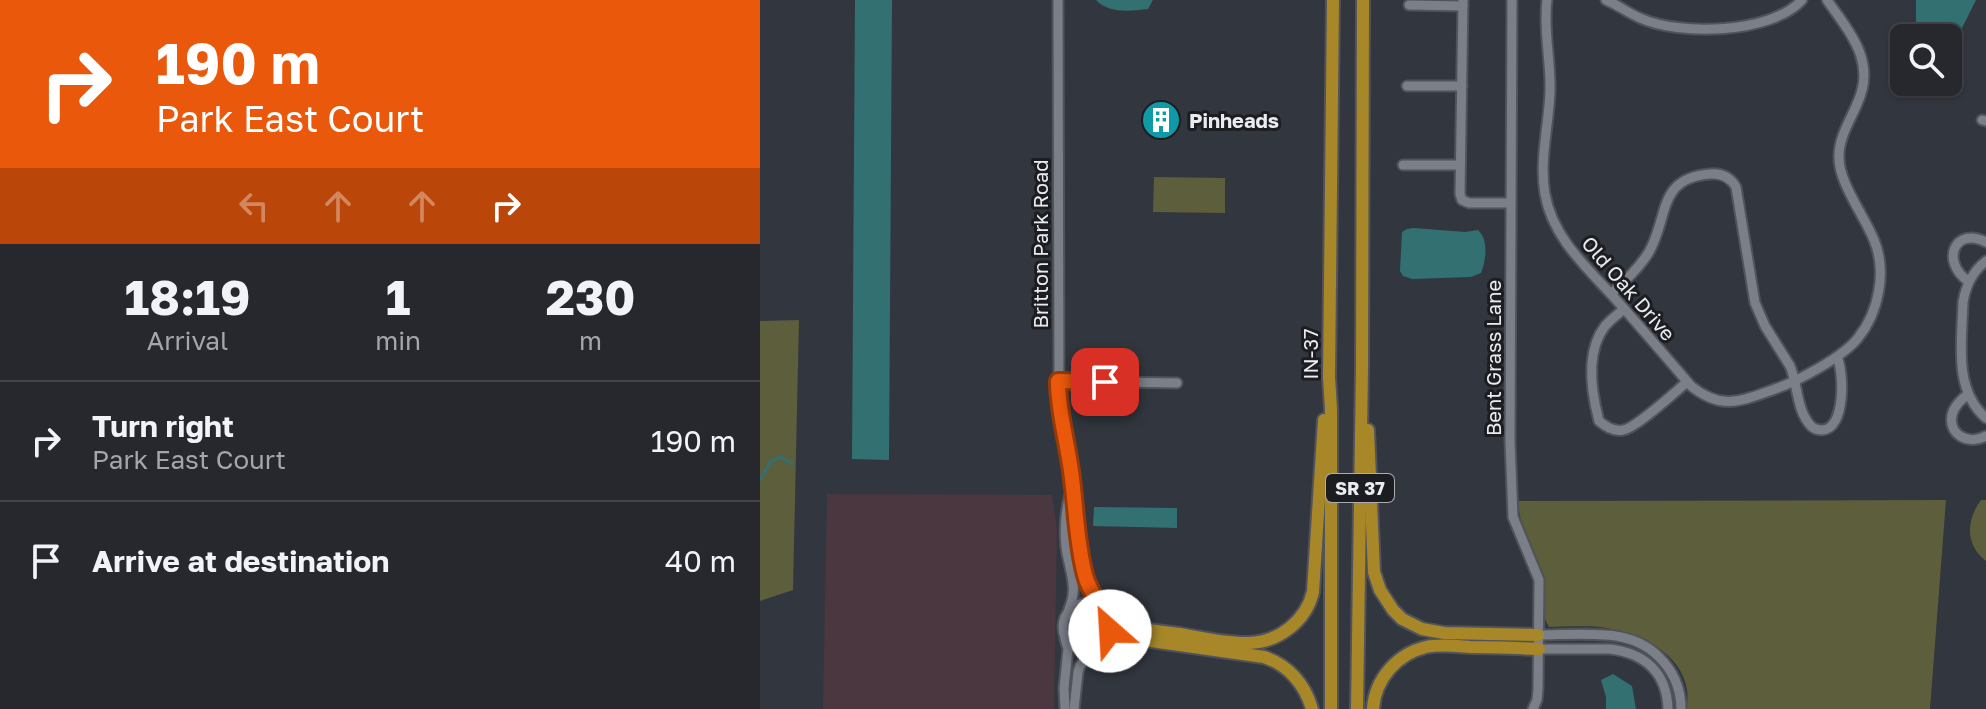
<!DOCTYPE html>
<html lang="en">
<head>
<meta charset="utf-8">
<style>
	:root { --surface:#26282e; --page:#2e3036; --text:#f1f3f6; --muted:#a4a6aa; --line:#42444a }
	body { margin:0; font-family:"Golos Text",sans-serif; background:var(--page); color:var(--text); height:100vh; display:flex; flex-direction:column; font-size:30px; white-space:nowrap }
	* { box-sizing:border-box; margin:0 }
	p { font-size:26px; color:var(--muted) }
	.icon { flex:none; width:44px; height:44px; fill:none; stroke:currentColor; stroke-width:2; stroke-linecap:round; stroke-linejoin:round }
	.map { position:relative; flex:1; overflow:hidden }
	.sheet { display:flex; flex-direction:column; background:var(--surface); width:760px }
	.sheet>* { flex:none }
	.top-card { background:#ea580c; color:#fff; overflow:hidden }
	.buttons { position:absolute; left:1130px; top:24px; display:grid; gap:16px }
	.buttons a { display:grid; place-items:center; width:72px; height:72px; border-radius:12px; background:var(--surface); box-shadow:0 2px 6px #0004,0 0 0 2px var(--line); font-size:40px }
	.pin { position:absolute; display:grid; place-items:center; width:68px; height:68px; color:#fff; margin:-34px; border-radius:16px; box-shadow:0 4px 12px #0006 }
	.me { position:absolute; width:88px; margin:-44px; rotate:334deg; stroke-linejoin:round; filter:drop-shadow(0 0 6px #0008) }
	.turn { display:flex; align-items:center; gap:28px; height:168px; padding:0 24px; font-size:36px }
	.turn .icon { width:104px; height:104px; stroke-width:2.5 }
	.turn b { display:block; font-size:56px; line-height:68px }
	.lanes { display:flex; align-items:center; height:76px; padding:0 24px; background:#0003; justify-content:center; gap:40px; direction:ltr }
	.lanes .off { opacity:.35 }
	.eta { display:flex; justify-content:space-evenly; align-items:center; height:136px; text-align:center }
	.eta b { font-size:48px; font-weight:700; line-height:56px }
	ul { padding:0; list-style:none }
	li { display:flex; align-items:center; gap:24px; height:120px; padding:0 24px; border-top:2px solid var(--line) }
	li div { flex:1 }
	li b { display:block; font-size:30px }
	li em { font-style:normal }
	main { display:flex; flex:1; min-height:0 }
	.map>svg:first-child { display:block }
	.industrial { fill:#4a3740 }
	.green { fill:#5c5e3c }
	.water { fill:#337072 }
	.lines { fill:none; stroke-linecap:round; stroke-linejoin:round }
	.stream { stroke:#337072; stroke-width:3 }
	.minor-casing { stroke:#50535a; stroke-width:13 }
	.highway-casing { stroke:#50535a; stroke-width:16 }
	.minor { stroke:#7b7f88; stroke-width:9 }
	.highway { stroke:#a78728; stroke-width:12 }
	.route-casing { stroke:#983908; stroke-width:20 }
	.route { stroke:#ea580c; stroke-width:14 }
	.labels { text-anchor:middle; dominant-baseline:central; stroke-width:6; stroke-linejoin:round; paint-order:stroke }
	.shield { fill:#1c1d21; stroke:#acadb3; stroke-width:2 }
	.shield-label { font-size:18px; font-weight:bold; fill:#e9ebf1 }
	.poi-label { font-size:20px; font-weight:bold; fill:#e9ebf1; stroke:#1c1d21; text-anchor:start }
	.street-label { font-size:20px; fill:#e9ebf1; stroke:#1c1d21 }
</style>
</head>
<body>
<main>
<section class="sheet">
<div class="top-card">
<div class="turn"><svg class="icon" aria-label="right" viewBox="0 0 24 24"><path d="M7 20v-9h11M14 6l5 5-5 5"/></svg><div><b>190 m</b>Park East Court</div></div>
<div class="lanes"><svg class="icon off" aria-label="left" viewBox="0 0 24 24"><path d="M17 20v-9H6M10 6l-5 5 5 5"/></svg><svg class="icon off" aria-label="ahead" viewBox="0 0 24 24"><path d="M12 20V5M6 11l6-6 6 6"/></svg><svg class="icon off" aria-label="ahead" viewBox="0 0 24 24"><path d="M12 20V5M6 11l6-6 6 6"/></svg><svg class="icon" aria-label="right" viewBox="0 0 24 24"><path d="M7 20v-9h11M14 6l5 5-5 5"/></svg></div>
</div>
<div class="eta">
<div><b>18:19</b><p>Arrival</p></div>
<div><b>1</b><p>min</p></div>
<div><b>230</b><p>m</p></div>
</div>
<ul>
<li><svg class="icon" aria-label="right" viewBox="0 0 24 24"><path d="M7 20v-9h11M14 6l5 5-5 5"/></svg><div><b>Turn right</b><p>Park East Court</p></div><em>190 m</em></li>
<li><svg class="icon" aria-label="arrive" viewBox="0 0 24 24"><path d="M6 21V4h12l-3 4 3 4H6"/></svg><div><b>Arrive at destination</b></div><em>40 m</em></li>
</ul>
</section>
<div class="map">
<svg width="1226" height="709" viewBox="0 0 1226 709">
	<rect width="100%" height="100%" fill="#32363e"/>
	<!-- industrial -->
	<path class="industrial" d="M 67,494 L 292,495 L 297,529 L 294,709 L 63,709 Z"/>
	<!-- green -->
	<g class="green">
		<path d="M 394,177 L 465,178 L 465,213 L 393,212 Z"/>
		<path d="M 39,320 L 33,590 L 0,601 L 0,321 Z"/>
		<path d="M 1186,500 L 1170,709 L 927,709 C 927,703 928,696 927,690 C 922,653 879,633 846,628 C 828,625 808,627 789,627 L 784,617 L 783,576 L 764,535 L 757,501 Z"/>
		<path d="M 1221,500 L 1226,500 L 1226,561 C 1205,545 1206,520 1221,500 Z"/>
	</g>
	<!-- water -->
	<g class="water">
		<path d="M 95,0 L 132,0 L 129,460 L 92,459 Z"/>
		<path d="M 336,0 L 393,0 L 388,9 C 370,11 349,14 336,0 Z"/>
		<path d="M 1156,0 L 1216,0 L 1200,32 L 1188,41 L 1188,38 L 1156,38 Z"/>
		<path d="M 654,228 L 705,232 L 718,230 C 729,240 726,260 721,273 L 711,277 L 652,279 L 643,276 L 640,271 L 642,232 L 647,229 Z"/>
		<path d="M 334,507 L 417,508 L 417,528 L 333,526 Z"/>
		<path d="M 853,674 L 872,686 L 876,709 L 846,709 L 846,697 L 841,680 Z"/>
	</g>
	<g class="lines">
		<!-- stream -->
		<path class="stream" d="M 0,480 L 11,461 L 21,457 L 32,464"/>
		<!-- minor casing -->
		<g class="minor-casing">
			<g id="minor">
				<path d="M 298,0 L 299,395 L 312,475 L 321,556 L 328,584 L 342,609"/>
				<path d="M 703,0 L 700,194 L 702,200 L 709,203 L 750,203"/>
				<path d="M 752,0 L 750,441 L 753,517 L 779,580 L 778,690 L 777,700 L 773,709"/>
				<path d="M 787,0 C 783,31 791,60 790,91 C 789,125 779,160 785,194 C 793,240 830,270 859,303 C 883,330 907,358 931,386 C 962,411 981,401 1015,389 C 1038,381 1083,357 1098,338 C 1119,312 1127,271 1114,240 C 1104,215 1078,182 1079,156 C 1079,137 1090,121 1097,104 C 1117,62 1090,33 1067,0"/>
				<path d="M 846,0 C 858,5 868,13 880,18 C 919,36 1011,34 1042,0"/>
				<path d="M 649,5 L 703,6"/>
				<path d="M 647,86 L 702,86"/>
				<path d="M 1222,120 L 1226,121"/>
				<path d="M 643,165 L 700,165"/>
				<path d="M 1226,261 C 1212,272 1206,285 1203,302 C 1202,341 1193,390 1226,418"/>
				<path d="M 1208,281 C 1180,261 1195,226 1226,242"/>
				<path d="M 851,294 C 865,281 879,268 889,252 C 909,217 897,178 950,174 C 962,173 970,177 976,187 L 995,303 L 1005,326 L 1030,366 C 1038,384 1036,410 1051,426 C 1054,429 1058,430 1062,430 C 1086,429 1084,372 1077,357"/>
				<path d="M 864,309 C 858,314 850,320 845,326 C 825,352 831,391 839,421 C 846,427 854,432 863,430 C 876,428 915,392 927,382"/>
				<path d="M 298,381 L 417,383"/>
				<path d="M 1208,394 C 1201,400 1194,406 1192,415 C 1188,436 1210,445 1226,436"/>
				<circle cx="327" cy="627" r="24"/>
				<path d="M 309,609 C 319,587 309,570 306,547 C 304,529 306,508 311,491"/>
				<path d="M 778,635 C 802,635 839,632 861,637 C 896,644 921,674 921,709"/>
				<path d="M 779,649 L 850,649 C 885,653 907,673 908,709"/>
				<path d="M 305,709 L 304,688 L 308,649 L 305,639"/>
				<path d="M 314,709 L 318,672 L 320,666 L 331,651"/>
			</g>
		</g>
		<!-- highway casing -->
		<g class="highway-casing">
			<g id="highway">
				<path d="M 608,430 L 614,572 L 620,590 L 633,610 L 642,619 L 662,629 L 684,633 L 778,635"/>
				<path d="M 348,616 C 370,629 395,631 420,634 C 442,638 466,644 489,643 C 519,642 546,621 553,592 L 564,420"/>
				<path d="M 337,649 L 362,640 L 377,639 L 504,657 C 528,665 545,684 552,709"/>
				<path d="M 571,709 L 571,409 L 569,377 L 573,0"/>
				<path d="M 597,709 L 602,368 L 603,0"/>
				<path d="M 613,709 C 615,679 637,654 666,647 C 680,644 696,646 710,647 C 733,647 756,648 779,649"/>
			</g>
		</g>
		<!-- minor -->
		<use href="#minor" class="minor"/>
		<!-- highway -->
		<use href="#highway" class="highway"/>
	</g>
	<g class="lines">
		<!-- route casing -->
		<g class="route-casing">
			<path id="route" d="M 345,382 L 298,381 L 298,385 C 299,414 307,442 311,471 C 316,506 316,541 325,575 C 330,597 350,611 350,631"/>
		</g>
		<!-- route -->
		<use href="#route" class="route"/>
	</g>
	<!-- icons -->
	<defs>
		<g id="building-disc" transform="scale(2)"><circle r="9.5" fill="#0f9aa8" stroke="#1c1d21"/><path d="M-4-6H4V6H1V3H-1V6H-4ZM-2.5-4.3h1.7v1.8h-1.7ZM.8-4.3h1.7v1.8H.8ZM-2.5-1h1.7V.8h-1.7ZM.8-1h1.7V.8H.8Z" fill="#fff"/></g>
	</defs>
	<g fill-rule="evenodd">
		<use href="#building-disc" x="401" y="120"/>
	</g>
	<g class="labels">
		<!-- shield labels -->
		<rect class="shield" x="566" y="474" width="68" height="28" rx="6"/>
		<g class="shield-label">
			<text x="600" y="488">SR 37</text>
		</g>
		<!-- poi labels -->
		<g class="poi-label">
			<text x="429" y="120">Pinheads</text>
		</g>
		<!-- street labels -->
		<g class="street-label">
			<text transform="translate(280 244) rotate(-90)">Britton Park Road</text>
			<text transform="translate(869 288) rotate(49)">Old Oak Drive</text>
			<text transform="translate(550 354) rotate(-90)">IN-37</text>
			<text transform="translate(733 358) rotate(-90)">Bent Grass Lane</text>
		</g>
	</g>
</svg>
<div class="buttons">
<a><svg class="icon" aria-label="search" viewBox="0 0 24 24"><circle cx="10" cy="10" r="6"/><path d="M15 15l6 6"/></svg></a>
</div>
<div class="pin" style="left:345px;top:382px;background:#d93025"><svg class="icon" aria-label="arrive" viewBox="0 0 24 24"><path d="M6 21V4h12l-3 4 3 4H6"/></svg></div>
<svg class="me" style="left:350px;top:631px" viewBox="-20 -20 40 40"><circle r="19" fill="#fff"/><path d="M0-13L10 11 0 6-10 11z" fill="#ea580c"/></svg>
</div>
</main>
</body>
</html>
